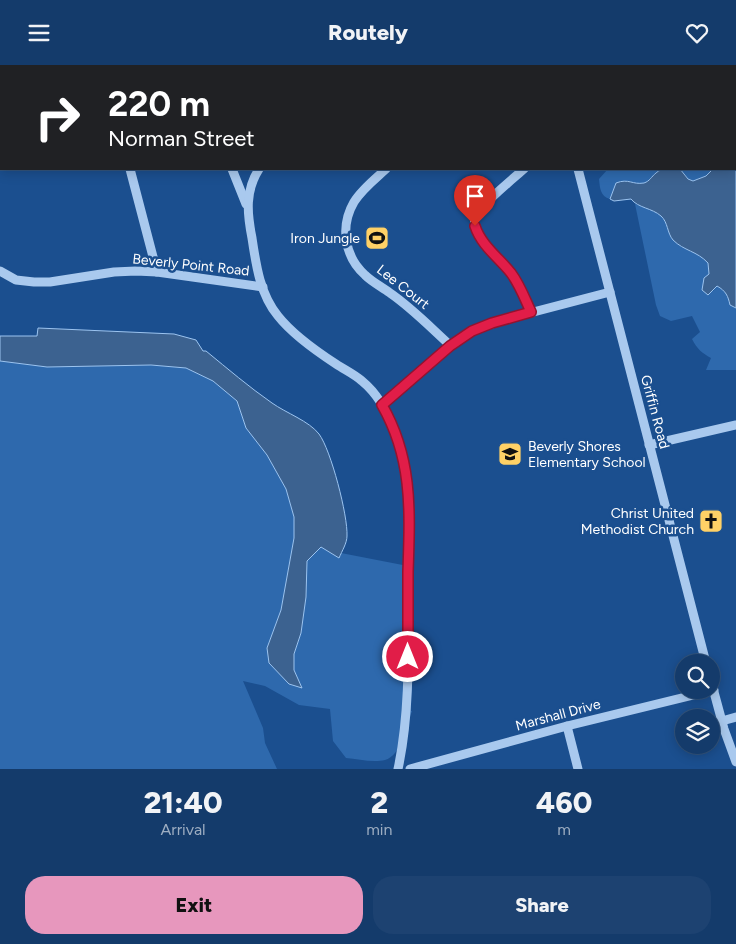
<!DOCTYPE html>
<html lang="en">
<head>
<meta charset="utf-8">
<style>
	:root { --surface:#143b6b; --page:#1d4271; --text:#f1f3f6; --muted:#9dadc1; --line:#33557e; --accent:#e797bd }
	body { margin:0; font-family:Figtree,sans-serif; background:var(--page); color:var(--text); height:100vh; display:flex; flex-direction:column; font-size:19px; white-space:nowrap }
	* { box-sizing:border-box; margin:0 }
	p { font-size:16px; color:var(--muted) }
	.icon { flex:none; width:28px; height:28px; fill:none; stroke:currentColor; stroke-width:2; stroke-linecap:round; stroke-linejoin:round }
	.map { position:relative; height:704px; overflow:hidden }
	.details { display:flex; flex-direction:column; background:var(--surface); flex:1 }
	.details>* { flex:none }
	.guide { position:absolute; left:0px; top:0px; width:736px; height:105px; box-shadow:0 2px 12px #0003,0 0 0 1px var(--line); background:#202124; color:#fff; overflow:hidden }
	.fabs { position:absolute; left:675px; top:589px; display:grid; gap:10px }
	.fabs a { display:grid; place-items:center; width:45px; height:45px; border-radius:50%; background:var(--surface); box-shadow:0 2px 12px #0003,0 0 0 1px var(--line); font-size:25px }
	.pin { position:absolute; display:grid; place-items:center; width:42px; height:42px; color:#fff; margin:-51px -21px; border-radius:50% 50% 50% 0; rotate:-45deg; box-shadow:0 0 5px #0007 }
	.pin .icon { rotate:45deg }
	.me { position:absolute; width:55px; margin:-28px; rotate:0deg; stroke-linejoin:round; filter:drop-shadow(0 0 4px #0008) }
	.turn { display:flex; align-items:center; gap:18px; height:105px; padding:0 25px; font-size:22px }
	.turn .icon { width:65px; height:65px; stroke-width:2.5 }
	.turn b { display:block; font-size:35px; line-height:42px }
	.eta { display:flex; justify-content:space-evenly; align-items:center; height:85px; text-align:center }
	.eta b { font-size:30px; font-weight:800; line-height:35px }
	.cta { display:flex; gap:10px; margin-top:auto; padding:10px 25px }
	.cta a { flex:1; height:58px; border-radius:20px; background:var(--accent); color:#111; font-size:20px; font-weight:800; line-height:58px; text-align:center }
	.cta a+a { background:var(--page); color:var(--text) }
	header { display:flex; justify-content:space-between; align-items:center; height:65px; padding:0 25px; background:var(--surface); font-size:22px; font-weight:800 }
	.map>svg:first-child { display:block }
	.green { fill:#2e69ad }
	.water { fill:#3c6290; stroke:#9cc4f0 }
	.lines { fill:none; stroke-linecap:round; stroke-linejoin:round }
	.minor { stroke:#a9c9ee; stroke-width:9 }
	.route-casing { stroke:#92132f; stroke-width:12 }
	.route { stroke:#e11d48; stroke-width:9 }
	.labels { text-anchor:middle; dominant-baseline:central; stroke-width:5; stroke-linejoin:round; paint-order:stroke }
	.poi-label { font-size:14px; fill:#fff; stroke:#1b4f8f; text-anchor:end }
	.street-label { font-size:14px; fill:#fff; stroke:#1b4f8f }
</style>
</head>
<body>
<header><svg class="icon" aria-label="menu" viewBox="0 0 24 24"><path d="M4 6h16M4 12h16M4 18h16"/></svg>Routely<svg class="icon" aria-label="heart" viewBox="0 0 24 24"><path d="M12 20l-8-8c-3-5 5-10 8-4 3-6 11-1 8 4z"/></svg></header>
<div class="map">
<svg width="736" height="704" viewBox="0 0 736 704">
	<rect width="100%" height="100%" fill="#1b4f8f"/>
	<!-- green -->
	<g class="green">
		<path d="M 608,104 L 663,104 C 655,107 652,116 644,118 C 632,120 629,113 616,118 L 610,134 C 600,131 600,123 599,114 Z"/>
		<path d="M 680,104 L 713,104 L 706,111 L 693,116 L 688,114 Z"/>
		<path d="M 635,139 C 645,142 656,145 663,153 C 671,162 670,175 682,182 C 693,189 698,187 708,198 L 709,209 L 713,226 L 717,221 C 726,226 728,230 730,240 L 736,243 L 736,305 L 706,305 L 711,293 C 702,288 697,284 692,274 L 700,267 L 692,251 L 671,256 L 660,251 L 656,240 Z"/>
		<path d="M 0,296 L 47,302 L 151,300 L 186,303 L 213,316 L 237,336 L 246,363 L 267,390 L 286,424 L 294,452 L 294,473 L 281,545 L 267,583 L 301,623 L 294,605 L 294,589 L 301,568 L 306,532 L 307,496 L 321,482 L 339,492 L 341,488 L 413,502 L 411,646 L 412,646 C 407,660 401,691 385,695 C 373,698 358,694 346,693 L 333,676 L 330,644 L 299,640 L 265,621 L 243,616 L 263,663 L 265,678 L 277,704 L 0,704 Z"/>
	</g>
	<!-- water -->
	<g class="water">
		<path d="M 735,101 L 736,103 L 736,243 L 730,240 C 728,231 726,226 717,221 L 708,230 L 702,225 L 704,213 L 709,209 L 708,198 C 697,186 684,186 673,175 C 667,168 668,157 661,151 C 652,143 638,143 631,134 L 614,136 L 610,134 L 616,118 C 629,113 632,120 644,118 C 650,116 651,112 656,108 C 662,102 672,104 680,104 L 688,114 L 693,116 L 706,111 L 713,104 L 735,104 Z"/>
		<path d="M 38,263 L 174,269 L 196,275 L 203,286 L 206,286 C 228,304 249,322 272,338 C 286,348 309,356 319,369 C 331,385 348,451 347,471 C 347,478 342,486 339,493 L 321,482 L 307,496 L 306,532 L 301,568 L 294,589 L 294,605 L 302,623 L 289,619 L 269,598 L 267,583 L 281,545 L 294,473 L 294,452 L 286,424 L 267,390 L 246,363 L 237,336 L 213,316 L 186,303 L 151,300 L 47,302 L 0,296 L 0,271 L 37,271 Z"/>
	</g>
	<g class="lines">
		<!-- minor -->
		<g class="minor">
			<path d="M 188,0 L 191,1"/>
			<path d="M 550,0 L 551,1"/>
			<path d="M 281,1 L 283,0"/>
			<path d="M 359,1 L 360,0"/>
			<path d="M 494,1 L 495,0"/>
			<path d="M 650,1 L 656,0"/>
			<path d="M 0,99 L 1,98"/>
			<path d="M 130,104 L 157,207"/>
			<path d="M 232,104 L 246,139"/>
			<path d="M 259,104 C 245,126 247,148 252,173 C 256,200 260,229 278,251 C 293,270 316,286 336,299 C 345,305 354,309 362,316 C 378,329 389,350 396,369 C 414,416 408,467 408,515 C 408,577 411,644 398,704"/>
			<path d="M 386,104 C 375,114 362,124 354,137 C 340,161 344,191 365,210 C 372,217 382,222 390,228 C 412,243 431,263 451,281"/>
			<path d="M 524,104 C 514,113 478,142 475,153 C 470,172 502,195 512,209 C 521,221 526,234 531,247"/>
			<path d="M 578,104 L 706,598"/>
			<path d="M 0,206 L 16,215 L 34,217 L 50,217 L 114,207 L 136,206 L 157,207 L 263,222"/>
			<path d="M 382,340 L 451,281 L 472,266 L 503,255 L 610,227"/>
			<path d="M 649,380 L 736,360"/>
			<path d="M 711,616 L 724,664 L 736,697"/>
			<path d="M 722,656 L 736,652"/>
			<path d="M 567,661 L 578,704"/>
			<path d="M 410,704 L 567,661 L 714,625"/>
		</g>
	</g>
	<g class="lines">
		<!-- route casing -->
		<g class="route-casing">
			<path id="route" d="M 408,592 C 408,564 408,535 408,507 C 410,446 413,394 382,340 L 450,281 L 472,266 L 492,258 L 531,247 C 525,234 520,220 511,208 C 499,193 481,180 475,161"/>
		</g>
		<!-- route -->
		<use href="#route" class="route"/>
	</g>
	<!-- icons -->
	<defs>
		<g id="stadium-square" transform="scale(1.25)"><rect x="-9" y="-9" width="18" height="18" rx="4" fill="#ffd166" stroke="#1b4f8f"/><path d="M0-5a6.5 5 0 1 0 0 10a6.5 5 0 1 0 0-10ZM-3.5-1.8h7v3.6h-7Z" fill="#111"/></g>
		<g id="school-square" transform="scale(1.25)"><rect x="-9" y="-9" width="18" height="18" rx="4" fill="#ffd166" stroke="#1b4f8f"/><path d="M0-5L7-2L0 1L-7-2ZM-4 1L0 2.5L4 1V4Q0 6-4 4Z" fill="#111"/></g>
		<g id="church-square" transform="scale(1.25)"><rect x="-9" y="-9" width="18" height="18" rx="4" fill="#ffd166" stroke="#1b4f8f"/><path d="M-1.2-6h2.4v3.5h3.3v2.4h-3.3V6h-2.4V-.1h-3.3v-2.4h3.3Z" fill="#111"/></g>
	</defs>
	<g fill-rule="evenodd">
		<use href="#stadium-square" x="377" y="173"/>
		<use href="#school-square" x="510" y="389"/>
		<use href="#church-square" x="711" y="456"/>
	</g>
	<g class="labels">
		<!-- poi labels -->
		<g class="poi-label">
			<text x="360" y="173">Iron Jungle</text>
			<text x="528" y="381" text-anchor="start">Beverly Shores<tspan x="528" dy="16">Elementary School</tspan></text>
			<text x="694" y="448">Christ United<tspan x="694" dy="16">Methodist Church</tspan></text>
		</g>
		<!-- street labels -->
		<g class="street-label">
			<text transform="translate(191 200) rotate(6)">Beverly Point Road</text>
			<text transform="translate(403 222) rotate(38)">Lee Court</text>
			<text transform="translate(655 347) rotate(75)">Griffin Road</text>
			<text transform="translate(558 650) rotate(-15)">Marshall Drive</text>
		</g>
	</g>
</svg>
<div class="fabs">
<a><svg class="icon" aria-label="search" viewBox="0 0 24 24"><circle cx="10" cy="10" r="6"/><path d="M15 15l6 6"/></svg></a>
<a><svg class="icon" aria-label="layers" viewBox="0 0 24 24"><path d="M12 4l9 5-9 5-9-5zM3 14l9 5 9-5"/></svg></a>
</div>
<div class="pin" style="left:475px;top:161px;background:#d93025"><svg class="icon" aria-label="arrive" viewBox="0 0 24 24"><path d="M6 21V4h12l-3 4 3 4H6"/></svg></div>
<svg class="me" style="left:408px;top:592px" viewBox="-20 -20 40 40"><circle r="17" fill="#e11d48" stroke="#fff" stroke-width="3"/><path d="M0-11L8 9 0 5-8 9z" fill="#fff"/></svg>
<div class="guide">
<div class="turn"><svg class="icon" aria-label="right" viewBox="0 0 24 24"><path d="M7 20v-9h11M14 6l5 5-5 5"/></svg><div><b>220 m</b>Norman Street</div></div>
</div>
</div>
<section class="details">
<div class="eta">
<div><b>21:40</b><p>Arrival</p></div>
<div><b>2</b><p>min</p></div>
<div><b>460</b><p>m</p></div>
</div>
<div class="cta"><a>Exit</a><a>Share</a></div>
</section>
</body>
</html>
